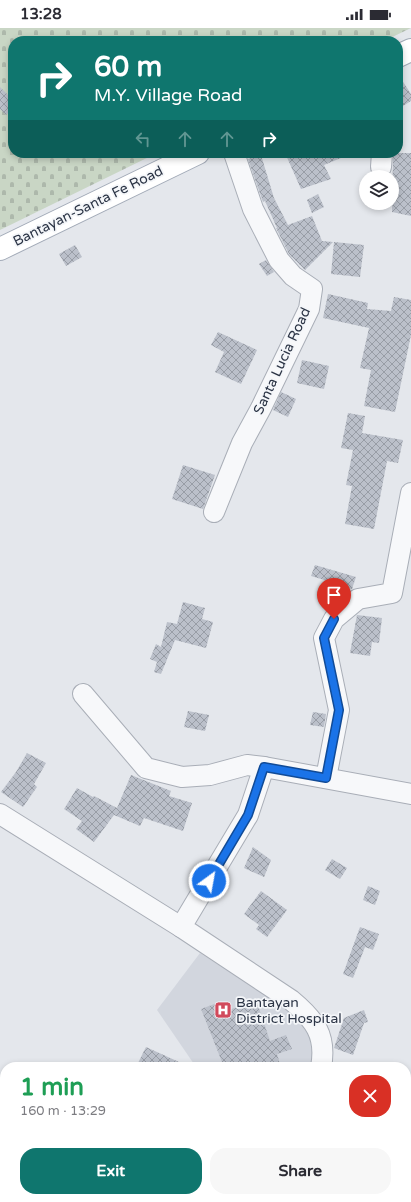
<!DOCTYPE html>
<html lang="en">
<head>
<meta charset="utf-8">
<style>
	:root { --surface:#fff; --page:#f7f7f7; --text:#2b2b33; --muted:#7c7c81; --accent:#0f766e }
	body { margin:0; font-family:"Varela Round",sans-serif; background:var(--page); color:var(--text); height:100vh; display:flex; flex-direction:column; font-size:15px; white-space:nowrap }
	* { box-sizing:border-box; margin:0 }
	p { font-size:13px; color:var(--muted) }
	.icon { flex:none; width:22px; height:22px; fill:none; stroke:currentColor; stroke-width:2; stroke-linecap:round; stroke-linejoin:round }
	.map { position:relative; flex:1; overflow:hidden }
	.sheet { position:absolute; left:0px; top:1034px; width:411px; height:140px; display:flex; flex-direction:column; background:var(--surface); border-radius:16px 16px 0 0; box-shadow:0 2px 6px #0003 }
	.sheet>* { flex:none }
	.banner { position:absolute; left:8px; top:8px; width:395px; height:122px; border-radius:16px; box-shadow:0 2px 6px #0003; background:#0f766e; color:#fff; overflow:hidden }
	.controls { position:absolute; left:359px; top:142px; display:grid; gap:8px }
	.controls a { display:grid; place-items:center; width:40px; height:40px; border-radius:50%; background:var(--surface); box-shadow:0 2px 6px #0003; font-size:20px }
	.pin { position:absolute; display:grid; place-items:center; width:34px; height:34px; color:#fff; margin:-41px -17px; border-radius:50% 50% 50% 0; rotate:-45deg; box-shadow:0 0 4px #0007 }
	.pin .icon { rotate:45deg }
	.me { position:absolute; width:44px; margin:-22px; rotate:32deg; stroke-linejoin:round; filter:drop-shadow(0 0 3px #0008) }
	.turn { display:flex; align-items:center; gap:14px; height:84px; padding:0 20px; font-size:18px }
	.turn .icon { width:52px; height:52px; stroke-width:2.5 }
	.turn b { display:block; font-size:28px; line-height:34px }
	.lanes { display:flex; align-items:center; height:38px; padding:0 20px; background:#0003; justify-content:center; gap:20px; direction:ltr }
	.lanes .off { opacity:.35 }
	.round { display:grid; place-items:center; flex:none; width:42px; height:42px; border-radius:16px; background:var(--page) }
	.head { display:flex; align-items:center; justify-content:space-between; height:68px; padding:0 20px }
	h1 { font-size:24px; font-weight:800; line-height:30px; color:#1e9e55 }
	.action { display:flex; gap:8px; margin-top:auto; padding:8px 20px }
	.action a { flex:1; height:46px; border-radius:16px; background:var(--accent); color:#fff; font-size:16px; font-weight:800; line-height:46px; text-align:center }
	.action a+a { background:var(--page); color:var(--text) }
	.status { display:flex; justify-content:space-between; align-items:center; height:28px; padding:0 20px; background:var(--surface); direction:ltr }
	.status svg { height:11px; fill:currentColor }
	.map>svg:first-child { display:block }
	.built { fill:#d2d6de }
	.cemetery { fill:url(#cemetery-stones) }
	.building { fill:url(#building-cross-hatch) }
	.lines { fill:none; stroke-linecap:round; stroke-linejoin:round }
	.minor-casing { stroke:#a9aeb7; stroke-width:22 }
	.major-casing { stroke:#a3abb8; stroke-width:24 }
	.minor { stroke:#f7f8fa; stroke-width:20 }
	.major { stroke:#fff; stroke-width:22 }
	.route-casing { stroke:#114b97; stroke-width:10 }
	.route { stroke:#1a73e8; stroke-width:7 }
	.labels { text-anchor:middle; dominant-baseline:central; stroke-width:3.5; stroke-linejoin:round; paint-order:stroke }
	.street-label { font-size:14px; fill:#2b3445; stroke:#f4f6f9 }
	.poi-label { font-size:14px; fill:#2b3445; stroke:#f4f6f9; text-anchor:start }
</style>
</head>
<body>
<div class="status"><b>13:28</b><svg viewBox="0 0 49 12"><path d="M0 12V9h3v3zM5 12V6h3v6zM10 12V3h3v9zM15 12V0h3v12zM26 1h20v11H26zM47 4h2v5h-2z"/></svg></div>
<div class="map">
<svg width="411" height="1174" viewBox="0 0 411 1174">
	<defs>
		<pattern id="cemetery-stones" width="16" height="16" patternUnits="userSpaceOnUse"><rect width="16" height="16" fill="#c9d6c5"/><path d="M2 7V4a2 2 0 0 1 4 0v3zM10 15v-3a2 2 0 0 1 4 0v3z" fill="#adb8ab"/></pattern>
		<pattern id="building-cross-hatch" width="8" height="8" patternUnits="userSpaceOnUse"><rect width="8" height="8" fill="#bbc0ca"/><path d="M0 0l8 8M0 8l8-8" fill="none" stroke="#989da6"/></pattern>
	</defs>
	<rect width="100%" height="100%" fill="#e4e7ec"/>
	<!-- built -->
	<g class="built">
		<path d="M 200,925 L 288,982 L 302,997 L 310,1008 L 313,1020 L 312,1039 L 196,1039 L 157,982 Z"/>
		<path d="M 174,1169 L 270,1169 L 268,1174 L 172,1174 Z"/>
	</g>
	<!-- cemetery -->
	<path class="cemetery" d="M 0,0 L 411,0 L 384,13 L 13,13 L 13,125 L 157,125 L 0,202 Z"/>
	<!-- building -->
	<g class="building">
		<path d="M 398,46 L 411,66 L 411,73 L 398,81 Z"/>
		<path d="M 0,59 L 13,72 L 13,80 L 6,87 L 0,81 Z"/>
		<path d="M 285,125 L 353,125 L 324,137 L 331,151 L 301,161 Z"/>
		<path d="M 393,125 L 411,125 L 411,188 L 392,184 Z"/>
		<path d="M 261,127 L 274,170 L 288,197 L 312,188 L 322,213 L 333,214 L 305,242 L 289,226 L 276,200 L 277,200 L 265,173 L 263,174 L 248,131 Z"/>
		<path d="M 318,166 L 324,179 L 312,185 L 307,172 Z"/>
		<path d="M 334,214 L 364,217 L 360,249 L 331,246 Z"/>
		<path d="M 75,217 L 82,229 L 66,238 L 59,226 Z"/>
		<path d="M 266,232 L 274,244 L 267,248 L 259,236 Z"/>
		<path d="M 328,266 L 368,275 L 367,281 L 391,283 L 394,269 L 411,272 L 411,307 L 395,384 L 364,378 L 371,342 L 360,340 L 369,300 L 323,290 Z"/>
		<path d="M 218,304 L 257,322 L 241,356 L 215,344 L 224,324 L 211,317 Z"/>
		<path d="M 302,332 L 329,338 L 324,361 L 297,355 Z"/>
		<path d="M 281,364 L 296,371 L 288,389 L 273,382 Z"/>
		<path d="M 348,385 L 365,388 L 362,405 L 403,412 L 398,435 L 387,433 L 374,501 L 345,496 L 352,458 L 346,457 L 353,422 L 341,420 Z"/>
		<path d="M 183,437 L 215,447 L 203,481 L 172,471 Z"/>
		<path d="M 315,537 L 356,549 L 352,561 L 346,559 L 344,566 L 325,561 L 328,553 L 311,548 Z"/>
		<path d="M 183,574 L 205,580 L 202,591 L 213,594 L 206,620 L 175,612 L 161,646 L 154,644 L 157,634 L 150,631 L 156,616 L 161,619 L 167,594 L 177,596 Z"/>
		<path d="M 357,587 L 382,590 L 379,615 L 372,614 L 370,628 L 350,625 Z"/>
		<path d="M 188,683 L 209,687 L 205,703 L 184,699 Z"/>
		<path d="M 313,684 L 326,686 L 324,699 L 310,697 Z"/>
		<path d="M 27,725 L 46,735 L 34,756 L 37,759 L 23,779 L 1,764 L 16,744 Z"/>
		<path d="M 131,747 L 171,763 L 169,768 L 192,775 L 183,803 L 144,790 L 140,798 L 114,787 L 94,814 L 76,801 L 82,793 L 64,781 L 77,760 L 93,769 L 94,768 L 117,780 Z"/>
		<path d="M 253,819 L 271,832 L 264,849 L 244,840 Z"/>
		<path d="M 332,831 L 347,840 L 340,851 L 325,842 Z"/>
		<path d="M 368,858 L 380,863 L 375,877 L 363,872 Z"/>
		<path d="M 261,863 L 287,882 L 267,909 L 256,901 L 259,897 L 244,886 Z"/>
		<path d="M 360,899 L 379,906 L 373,922 L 365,919 L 353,950 L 343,946 Z"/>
		<path d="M 257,974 L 270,1013 L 286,1007 L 292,1021 L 277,1026 L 281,1039 L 224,1039 L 201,981 L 217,975 L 220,984 Z"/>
		<path d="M 364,982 L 368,994 L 364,995 L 353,1027 L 334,1020 L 344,990 Z"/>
		<path d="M 146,1019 L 190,1039 L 136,1039 Z"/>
	</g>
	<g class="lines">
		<!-- minor casing -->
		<g class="minor-casing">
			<g id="minor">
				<path d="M 381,139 L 382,125"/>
				<path d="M 214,484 L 242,415 L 261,380 L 309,281 L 312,261 L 293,248 L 279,232 L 253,181 L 234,125"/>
				<path d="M 83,666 L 146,740 L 182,749 L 210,747 L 247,737 L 264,739"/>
				<path d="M 326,750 L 339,682 L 324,610 L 334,591 L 358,571 L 392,565 L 411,465"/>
				<path d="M 0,786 L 181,899"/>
				<path d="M 321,1039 C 327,1007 314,991 291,972 L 181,899 L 248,787 L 264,739 L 411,766"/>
				<path d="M 0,1158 L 5,1162"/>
				<path d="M 13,1169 L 19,1174"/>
				<path d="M 278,1174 L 280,1169"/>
			</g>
		</g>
		<!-- major casing -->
		<g class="major-casing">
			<g id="major">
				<path d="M 398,28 L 411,22"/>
				<path d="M 0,221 L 198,125"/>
			</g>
		</g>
		<!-- minor -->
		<use href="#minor" class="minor"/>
		<!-- major -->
		<use href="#major" class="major"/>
	</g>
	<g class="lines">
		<!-- route casing -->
		<g class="route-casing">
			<path id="route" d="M 209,853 L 248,787 L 264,739 L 326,750 L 339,682 L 324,610 L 334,591"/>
		</g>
		<!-- route -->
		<use href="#route" class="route"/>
	</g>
	<!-- icons -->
	<defs>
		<g id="hospital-square" transform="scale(0.9)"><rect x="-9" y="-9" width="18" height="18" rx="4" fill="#d1495b" stroke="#f4f6f9"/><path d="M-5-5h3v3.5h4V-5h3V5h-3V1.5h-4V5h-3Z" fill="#fff"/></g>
	</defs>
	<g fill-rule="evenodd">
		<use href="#hospital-square" x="223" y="982"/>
	</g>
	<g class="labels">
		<!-- street labels -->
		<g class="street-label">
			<text transform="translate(88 178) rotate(-26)">Bantayan-Santa Fe Road</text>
			<text transform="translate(282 333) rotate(-65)">Santa Lucia Road</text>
		</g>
		<!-- poi labels -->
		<g class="poi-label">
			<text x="236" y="974">Bantayan<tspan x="236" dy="16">District Hospital</tspan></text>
		</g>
	</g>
</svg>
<div class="controls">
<a><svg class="icon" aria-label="layers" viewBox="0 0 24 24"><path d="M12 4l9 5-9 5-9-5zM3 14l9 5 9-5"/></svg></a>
</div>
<div class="pin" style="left:334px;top:591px;background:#d93025"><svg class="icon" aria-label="arrive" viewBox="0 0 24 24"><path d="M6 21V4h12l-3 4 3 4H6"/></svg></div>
<svg class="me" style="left:209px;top:853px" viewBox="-20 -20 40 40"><circle r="17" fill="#1a73e8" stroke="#fff" stroke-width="3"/><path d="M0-11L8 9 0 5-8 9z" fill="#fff"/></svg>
<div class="banner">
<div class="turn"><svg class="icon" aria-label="right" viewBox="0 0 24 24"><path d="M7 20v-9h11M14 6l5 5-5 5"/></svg><div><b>60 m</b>M.Y. Village Road</div></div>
<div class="lanes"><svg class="icon off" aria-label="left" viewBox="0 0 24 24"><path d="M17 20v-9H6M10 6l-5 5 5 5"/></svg><svg class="icon off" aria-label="ahead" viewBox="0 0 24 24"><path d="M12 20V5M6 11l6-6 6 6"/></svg><svg class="icon off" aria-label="ahead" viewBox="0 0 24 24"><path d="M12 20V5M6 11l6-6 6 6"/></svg><svg class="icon" aria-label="right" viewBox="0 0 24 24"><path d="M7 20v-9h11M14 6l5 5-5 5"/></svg></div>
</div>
<section class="sheet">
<div class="head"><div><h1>1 min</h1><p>160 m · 13:29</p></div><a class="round" style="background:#d93025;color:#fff"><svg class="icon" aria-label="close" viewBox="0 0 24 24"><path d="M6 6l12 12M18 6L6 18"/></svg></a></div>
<div class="action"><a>Exit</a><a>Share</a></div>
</section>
</div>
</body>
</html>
